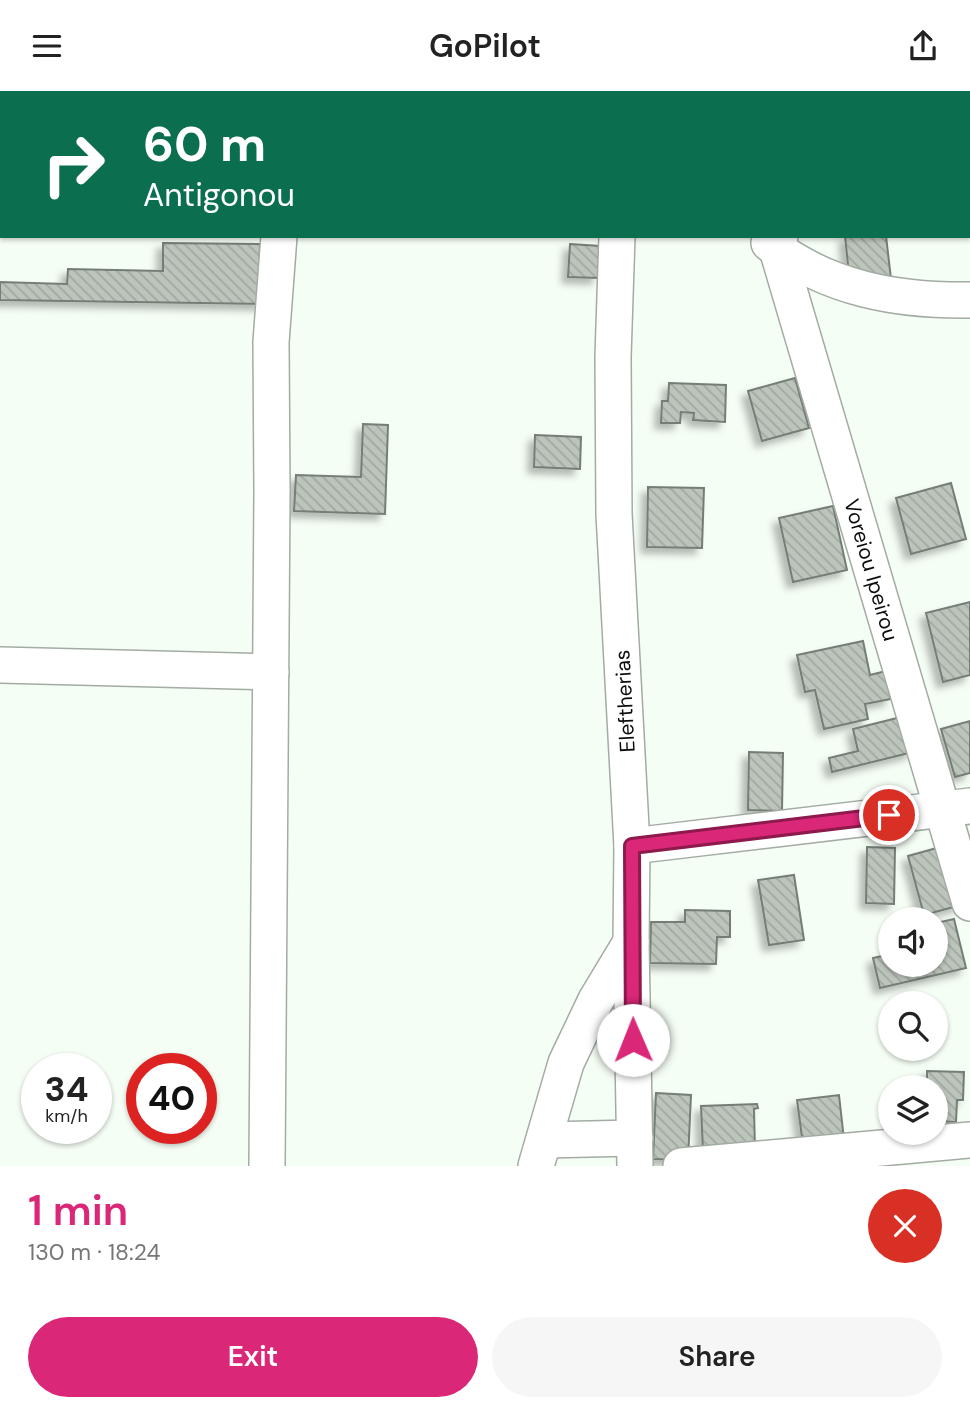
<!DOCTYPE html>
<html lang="en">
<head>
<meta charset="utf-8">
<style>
	:root { --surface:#fff; --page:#f6f6f6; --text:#222; --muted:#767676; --accent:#db2777 }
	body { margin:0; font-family:"DM Sans",sans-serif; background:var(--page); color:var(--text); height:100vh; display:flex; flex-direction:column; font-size:26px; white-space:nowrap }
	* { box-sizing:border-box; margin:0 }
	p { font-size:23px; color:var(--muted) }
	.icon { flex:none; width:38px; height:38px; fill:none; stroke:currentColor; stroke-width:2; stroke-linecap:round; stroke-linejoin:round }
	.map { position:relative; height:1075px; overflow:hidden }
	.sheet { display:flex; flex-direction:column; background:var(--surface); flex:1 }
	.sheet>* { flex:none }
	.hud { position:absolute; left:0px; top:0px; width:971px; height:147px; box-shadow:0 2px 5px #0004; background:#0b6e4f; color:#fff; overflow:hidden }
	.buttons { position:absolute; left:878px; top:816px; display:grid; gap:14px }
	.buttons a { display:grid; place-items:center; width:70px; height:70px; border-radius:50%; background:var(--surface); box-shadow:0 2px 5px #0004; font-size:35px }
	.speed { position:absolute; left:21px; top:962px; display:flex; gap:14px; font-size:35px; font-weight:700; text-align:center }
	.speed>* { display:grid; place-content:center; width:91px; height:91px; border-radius:50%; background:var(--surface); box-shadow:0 2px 5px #0004; line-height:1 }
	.speed small { font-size:18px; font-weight:400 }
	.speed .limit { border:10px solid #d22; background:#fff; color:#111 }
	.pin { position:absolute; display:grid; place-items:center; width:60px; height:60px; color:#fff; margin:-30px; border:4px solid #fff; border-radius:50%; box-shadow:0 2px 7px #0007 }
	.me { position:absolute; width:77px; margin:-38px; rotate:359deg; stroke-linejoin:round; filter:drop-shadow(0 0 5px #0008) }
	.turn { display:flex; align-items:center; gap:24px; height:147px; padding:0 28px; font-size:32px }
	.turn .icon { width:91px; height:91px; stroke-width:2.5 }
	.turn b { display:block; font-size:49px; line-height:60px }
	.round { display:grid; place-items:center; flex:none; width:74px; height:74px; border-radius:37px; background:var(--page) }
	.headline { display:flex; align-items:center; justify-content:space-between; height:119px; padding:0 28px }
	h1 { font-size:42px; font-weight:600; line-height:52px; color:var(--accent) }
	.button { display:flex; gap:14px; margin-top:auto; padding:14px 28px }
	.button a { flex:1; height:80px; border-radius:42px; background:var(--accent); color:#fff; font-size:28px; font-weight:600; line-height:80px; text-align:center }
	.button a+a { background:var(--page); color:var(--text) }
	header { display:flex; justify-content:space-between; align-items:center; height:91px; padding:0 28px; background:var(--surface); font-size:32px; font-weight:600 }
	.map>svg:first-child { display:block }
	.building { fill:url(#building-back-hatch); stroke:#757e76; stroke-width:2; filter:url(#shadow) }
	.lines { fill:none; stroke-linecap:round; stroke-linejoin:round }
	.minor-casing { stroke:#a3aca3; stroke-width:38 }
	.minor { stroke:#fff; stroke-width:35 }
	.route-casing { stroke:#8e194d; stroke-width:18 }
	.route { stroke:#db2777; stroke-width:12 }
	.labels { text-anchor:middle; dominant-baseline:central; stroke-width:6; stroke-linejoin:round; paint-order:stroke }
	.street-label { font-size:21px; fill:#0b0e0b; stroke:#fff }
</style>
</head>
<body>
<header><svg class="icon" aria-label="menu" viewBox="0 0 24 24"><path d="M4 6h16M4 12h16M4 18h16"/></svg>GoPilot<svg class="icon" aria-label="share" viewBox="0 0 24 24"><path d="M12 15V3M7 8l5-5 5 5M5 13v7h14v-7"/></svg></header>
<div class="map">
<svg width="970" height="1075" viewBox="0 0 970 1075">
	<defs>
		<pattern id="building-back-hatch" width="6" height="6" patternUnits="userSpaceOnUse" patternTransform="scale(1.75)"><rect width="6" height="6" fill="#bcc5bc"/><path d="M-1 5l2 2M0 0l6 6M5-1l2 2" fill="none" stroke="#a0a8a0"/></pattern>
		<filter id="shadow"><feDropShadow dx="-6" dy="6" stdDeviation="3.5" flood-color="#0004"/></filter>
	</defs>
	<rect width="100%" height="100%" fill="#f5fef5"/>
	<!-- building -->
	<g class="building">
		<rect x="89" y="0" width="186" height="2"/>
		<path d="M 845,145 L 886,145 L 891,188 L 850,193 Z"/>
		<path d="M 163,152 L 260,153 L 259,200 L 266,213 L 0,209 L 0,191 L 67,193 L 68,178 L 163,180 Z"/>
		<path d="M 570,153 L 600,155 L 598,187 L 568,186 Z"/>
		<path d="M 795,287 L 809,337 L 762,350 L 748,300 Z"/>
		<path d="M 669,292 L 726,294 L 725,331 L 693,329 L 694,322 L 681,321 L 680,332 L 661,332 L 662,310 L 668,310 Z"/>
		<path d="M 363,333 L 388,334 L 385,423 L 294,420 L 296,384 L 361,386 Z"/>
		<path d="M 535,344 L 581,346 L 580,378 L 534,376 Z"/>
		<path d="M 951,392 L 966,448 L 911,463 L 896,407 Z"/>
		<path d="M 648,396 L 704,397 L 702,457 L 647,456 Z"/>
		<path d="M 833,415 L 847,479 L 793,491 L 779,427 Z"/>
		<path d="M 970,511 L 970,584 L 943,591 L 926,522 Z"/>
		<path d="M 863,550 L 870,584 L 886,580 L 891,608 L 865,613 L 868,628 L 824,638 L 815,599 L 805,601 L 797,564 Z"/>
		<path d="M 905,625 L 913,661 L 832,681 L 829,667 L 858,660 L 853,638 Z"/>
		<path d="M 970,630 L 970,682 L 955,686 L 941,638 Z"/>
		<path d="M 749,661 L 783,662 L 782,720 L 748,719 Z"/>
		<path d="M 944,755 L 961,814 L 924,824 L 908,765 Z"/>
		<path d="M 867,756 L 895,757 L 894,813 L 866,812 Z"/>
		<path d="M 794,784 L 804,849 L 769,854 L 758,789 Z"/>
		<path d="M 685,819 L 730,820 L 730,846 L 717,846 L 716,873 L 650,872 L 651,831 L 685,831 Z"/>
		<path d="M 954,828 L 966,877 L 880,897 L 873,867 L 891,863 L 891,873 L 936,873 L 936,832 Z"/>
		<path d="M 927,980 L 964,981 L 963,1009 L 957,1009 L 956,1031 L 936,1030 L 936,996 L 927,996 Z"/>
		<path d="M 656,1002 L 691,1004 L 688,1069 L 653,1068 Z"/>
		<path d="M 839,1004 L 844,1049 L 803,1054 L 797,1009 Z"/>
		<path d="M 757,1013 L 758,1017 L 754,1018 L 755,1059 L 703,1061 L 701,1015 Z"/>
	</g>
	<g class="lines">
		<!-- minor casing -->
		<g class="minor-casing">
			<g id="minor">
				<path d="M 56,0 L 56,2"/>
				<path d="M 291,0 L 291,2"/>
				<path d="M 613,0 L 613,2"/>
				<path d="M 814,2 L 815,0"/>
				<path d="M 0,106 L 2,106"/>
				<path d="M 617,145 L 613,266 L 614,423 L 632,755 L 631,851 L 635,1075"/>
				<path d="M 780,145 L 777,158 L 970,812"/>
				<path d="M 769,152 C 827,198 898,210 970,209"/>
				<path d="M 0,574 L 271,581"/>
				<path d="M 632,755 L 970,715"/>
				<path d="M 544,1049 L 635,1047"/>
				<path d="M 267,1075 L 272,402 L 271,251 L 279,145"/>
				<path d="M 536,1075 L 566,972 L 596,909 L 631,851"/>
				<path d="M 681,1075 L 970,1049"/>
			</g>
		</g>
		<!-- minor -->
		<use href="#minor" class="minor"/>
	</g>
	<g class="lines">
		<!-- route casing -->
		<g class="route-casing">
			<path id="route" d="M 633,949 L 632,755 L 889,724"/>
		</g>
		<!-- route -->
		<use href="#route" class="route"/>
	</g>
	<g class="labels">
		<!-- street labels -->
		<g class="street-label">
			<text transform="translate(871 479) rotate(74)">Voreiou Ipeirou</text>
			<text transform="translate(625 610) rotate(-93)">Eleftherias</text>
		</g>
	</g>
</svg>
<div class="buttons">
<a><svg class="icon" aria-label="sound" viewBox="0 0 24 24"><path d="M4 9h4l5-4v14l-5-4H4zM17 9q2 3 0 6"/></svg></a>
<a><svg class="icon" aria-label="search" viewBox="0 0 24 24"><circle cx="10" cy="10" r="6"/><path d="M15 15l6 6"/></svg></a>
<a><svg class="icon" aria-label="layers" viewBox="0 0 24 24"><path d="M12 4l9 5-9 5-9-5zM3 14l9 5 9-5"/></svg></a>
</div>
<div class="speed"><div>34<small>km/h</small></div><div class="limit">40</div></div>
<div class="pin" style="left:889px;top:724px;background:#d93025"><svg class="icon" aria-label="arrive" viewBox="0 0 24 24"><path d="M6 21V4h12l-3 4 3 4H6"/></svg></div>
<svg class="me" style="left:633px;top:949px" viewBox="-20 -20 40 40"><circle r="19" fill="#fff"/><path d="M0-13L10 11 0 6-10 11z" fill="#db2777"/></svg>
<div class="hud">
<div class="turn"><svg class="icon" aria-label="right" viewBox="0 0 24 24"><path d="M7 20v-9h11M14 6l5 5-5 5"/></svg><div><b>60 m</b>Antigonou</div></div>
</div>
</div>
<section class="sheet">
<div class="headline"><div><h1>1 min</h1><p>130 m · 18:24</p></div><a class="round" style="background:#d93025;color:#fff"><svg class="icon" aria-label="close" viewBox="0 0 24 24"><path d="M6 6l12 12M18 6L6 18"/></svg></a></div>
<div class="button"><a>Exit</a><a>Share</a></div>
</section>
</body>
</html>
